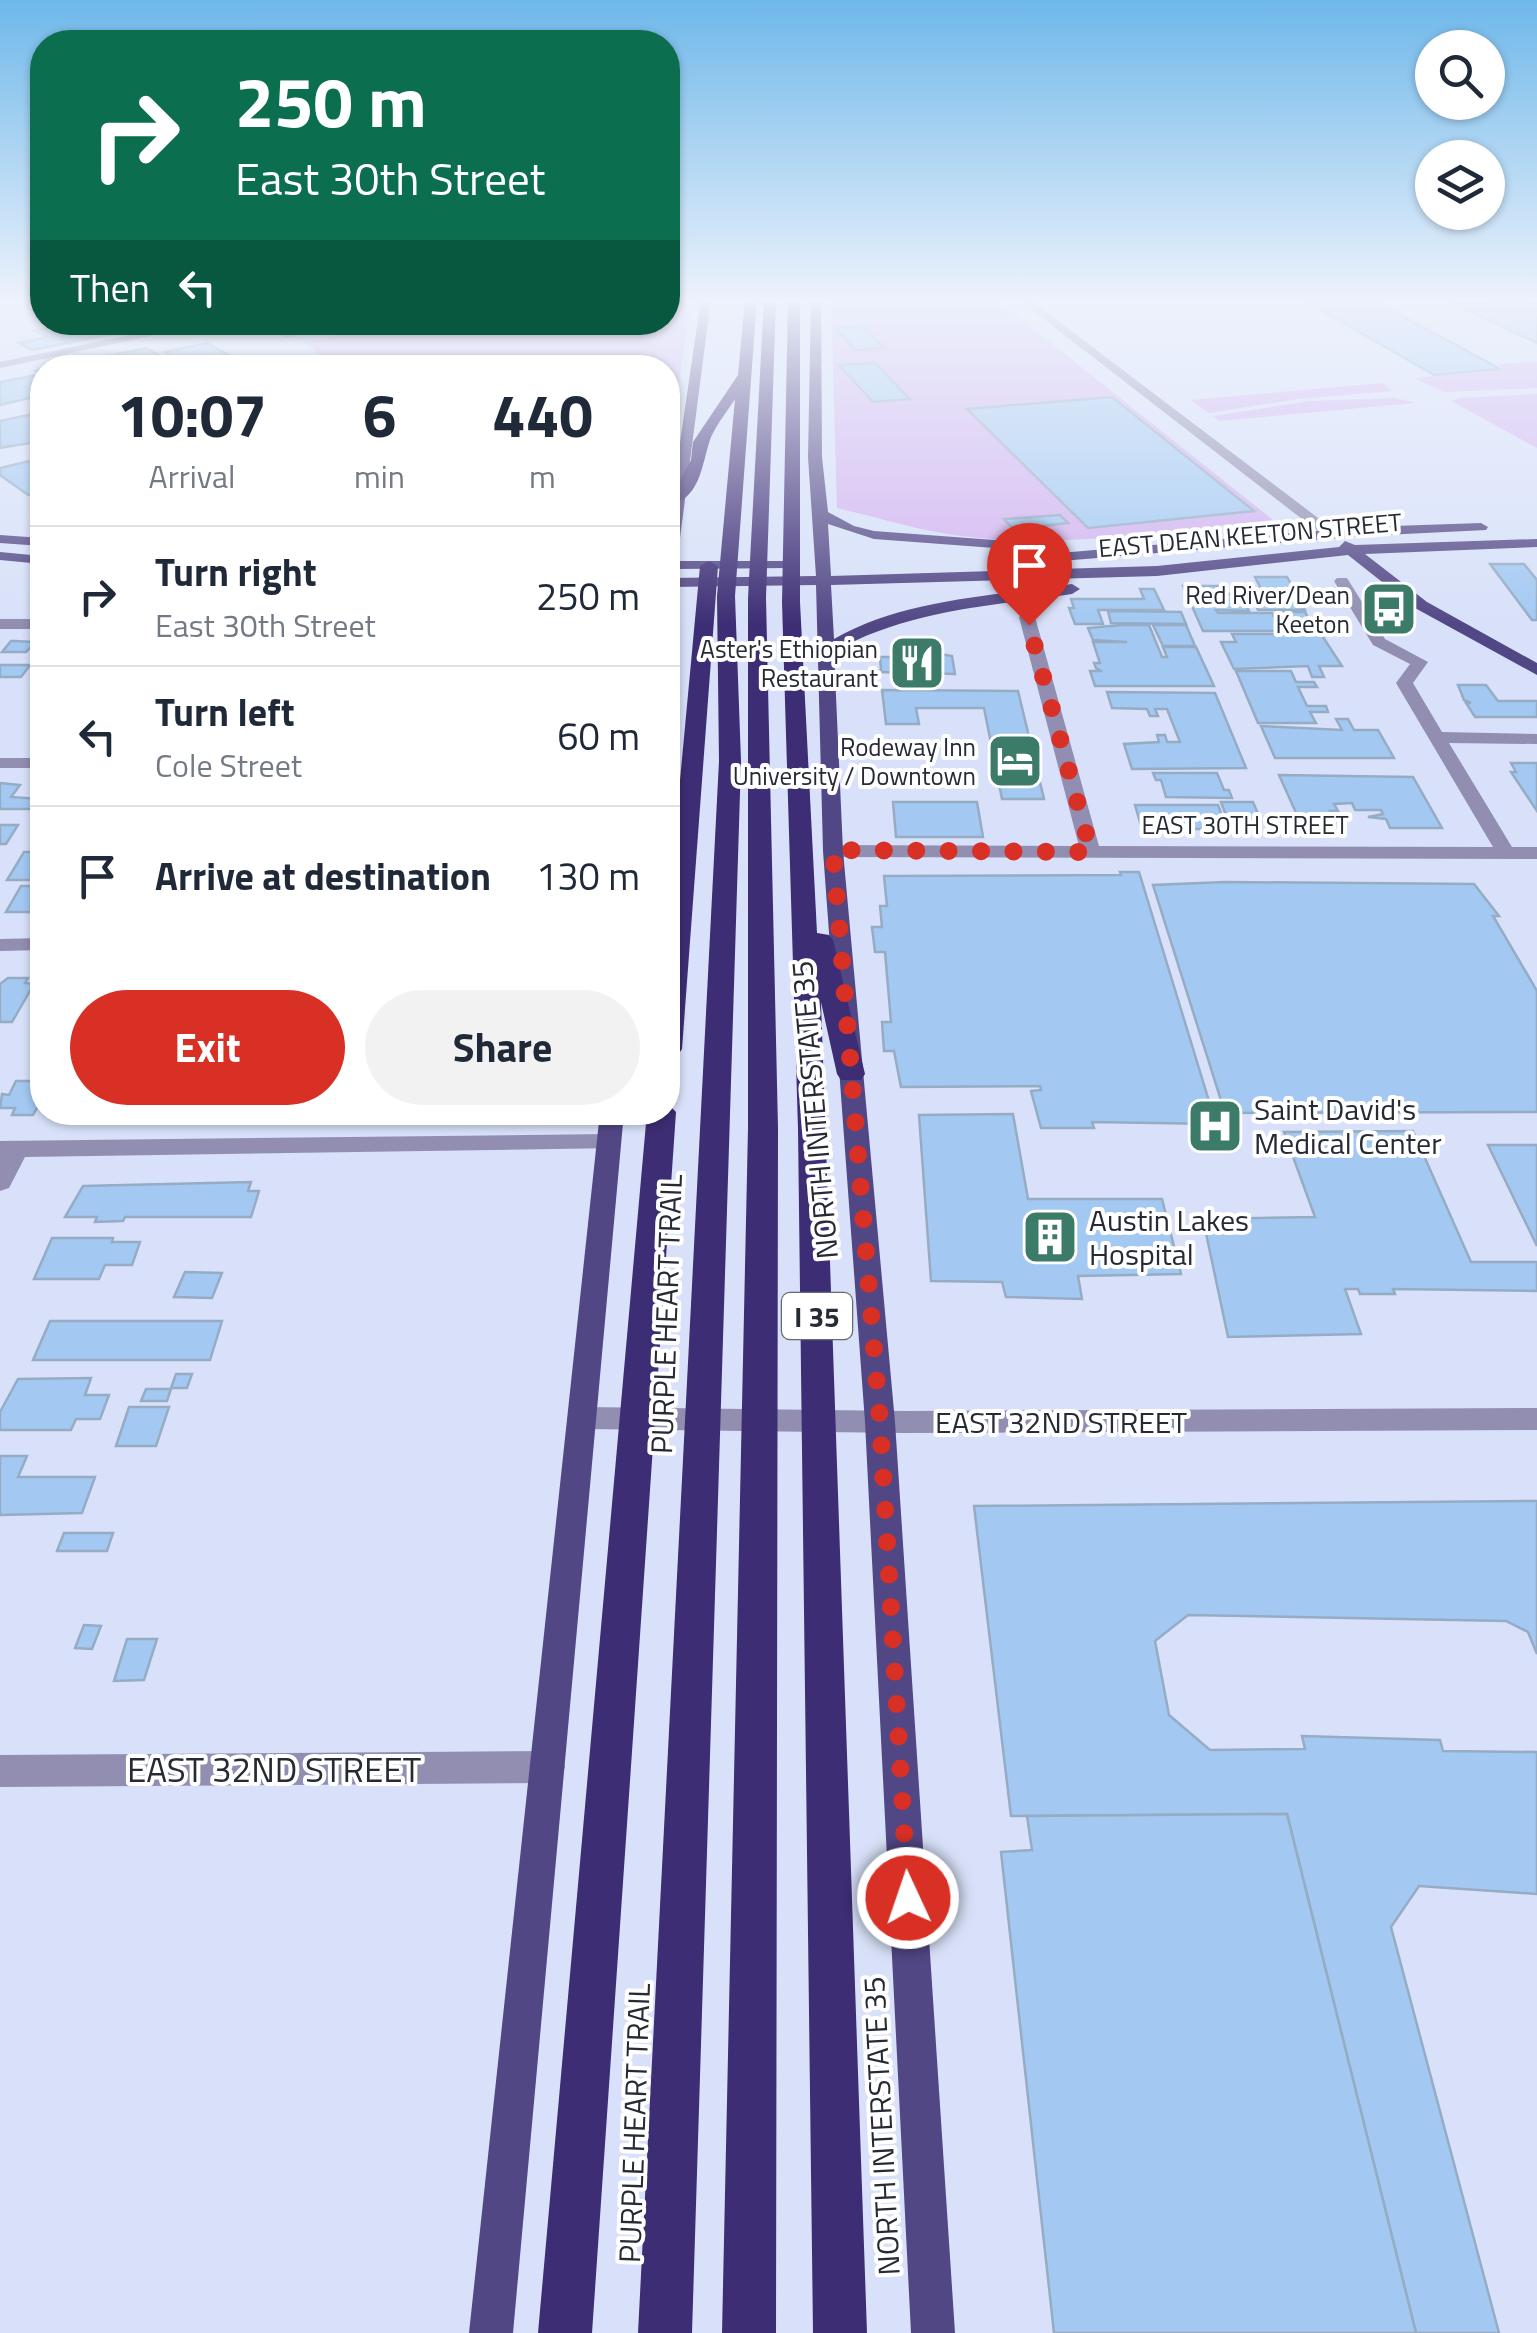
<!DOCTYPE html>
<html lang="en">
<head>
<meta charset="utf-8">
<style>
	:root { --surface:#fff; --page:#f2f2f3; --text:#1f2937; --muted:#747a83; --line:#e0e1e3; --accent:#d93025 }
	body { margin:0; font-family:"Titillium Web",sans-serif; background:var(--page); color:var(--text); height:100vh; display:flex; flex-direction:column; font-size:38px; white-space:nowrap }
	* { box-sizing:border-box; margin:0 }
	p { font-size:32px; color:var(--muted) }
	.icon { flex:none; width:55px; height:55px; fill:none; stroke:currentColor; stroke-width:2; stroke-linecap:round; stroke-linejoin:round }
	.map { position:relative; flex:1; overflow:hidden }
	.details { position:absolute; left:30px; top:355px; width:650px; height:770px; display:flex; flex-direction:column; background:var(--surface); border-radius:40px; box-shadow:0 2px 8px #0004 }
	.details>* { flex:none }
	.top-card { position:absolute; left:30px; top:30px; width:650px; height:305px; border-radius:40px; box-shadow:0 2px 8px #0004; background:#0b6e4f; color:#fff; overflow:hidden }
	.controls { position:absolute; left:1415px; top:30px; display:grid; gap:20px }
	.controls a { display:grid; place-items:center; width:90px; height:90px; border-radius:50%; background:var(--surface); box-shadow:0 2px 8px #0004; font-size:50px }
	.pin { position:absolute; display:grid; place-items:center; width:85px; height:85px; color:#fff; margin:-102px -42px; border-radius:50% 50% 50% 0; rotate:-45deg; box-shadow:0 0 10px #0007 }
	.pin .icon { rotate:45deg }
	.me { position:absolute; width:110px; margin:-55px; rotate:357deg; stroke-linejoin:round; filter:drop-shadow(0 0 8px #0008) }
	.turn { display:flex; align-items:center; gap:35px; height:210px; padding:0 40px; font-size:45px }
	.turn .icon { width:130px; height:130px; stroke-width:2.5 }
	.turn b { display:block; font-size:70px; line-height:85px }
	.then { display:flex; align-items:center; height:95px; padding:0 40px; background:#0003; gap:20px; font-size:38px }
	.eta { display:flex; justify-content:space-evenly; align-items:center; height:170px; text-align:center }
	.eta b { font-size:60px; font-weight:700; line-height:70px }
	.action { display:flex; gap:20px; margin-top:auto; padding:20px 40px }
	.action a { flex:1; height:115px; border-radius:60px; background:var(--accent); color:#fff; font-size:40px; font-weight:700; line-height:115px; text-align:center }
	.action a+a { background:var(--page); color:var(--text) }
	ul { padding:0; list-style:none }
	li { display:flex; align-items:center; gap:30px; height:140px; padding:0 40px; border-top:2px solid var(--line) }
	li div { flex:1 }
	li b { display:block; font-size:38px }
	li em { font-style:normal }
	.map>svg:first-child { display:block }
	.green { fill:#d4b3f0 }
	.building { fill:#a3c9f2; stroke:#95acc4; stroke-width:2.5 }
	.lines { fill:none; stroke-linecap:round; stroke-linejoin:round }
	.minor { fill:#918eb1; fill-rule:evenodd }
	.major { fill:#524785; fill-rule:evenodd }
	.highway { fill:#3d2d74; fill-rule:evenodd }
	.route { stroke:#d93025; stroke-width:18; stroke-dasharray:0 32.4 }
	.labels { text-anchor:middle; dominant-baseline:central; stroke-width:8; stroke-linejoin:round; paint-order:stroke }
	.far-street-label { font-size:25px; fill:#262a35; stroke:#fff }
	.far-poi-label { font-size:25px; fill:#262a35; stroke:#fff; text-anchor:end }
	.shield { fill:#fff; stroke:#676a72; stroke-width:2.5 }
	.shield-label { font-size:28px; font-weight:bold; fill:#262a35 }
	.poi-label { font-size:30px; fill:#262a35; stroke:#fff; text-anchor:start }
	.street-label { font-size:30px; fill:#262a35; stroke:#fff }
	.near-street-label { font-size:35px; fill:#262a35; stroke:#fff }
</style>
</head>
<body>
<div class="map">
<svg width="1537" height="2333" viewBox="0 0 1537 2333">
	<rect width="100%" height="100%" fill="#d8e1f9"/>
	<!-- green -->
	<g class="green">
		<path d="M 668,299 L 692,299 L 668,451 L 668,368 L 332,367 L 314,358 L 320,355 L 304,342 L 397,323 L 668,322 Z"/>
		<path d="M 831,299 L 996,299 L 1273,520 C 1165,531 1051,552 942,533 C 907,527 872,516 837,508 Z"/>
		<path d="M 1537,362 L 1537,388 L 1444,392 L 1414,378 L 1505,370 L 1498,364 Z"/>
		<path d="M 1383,383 L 1392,391 L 1298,399 L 1215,412 L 1209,413 L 1191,400 Z"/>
		<path d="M 1537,394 L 1537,448 L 1451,401 L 1460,398 Z"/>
		<path d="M 1395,398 L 1416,403 L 1219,421 L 1213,416 L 1310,401 Z"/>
	</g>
	<!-- building -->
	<g class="building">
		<path d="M 1302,299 L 1371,299 L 1500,369 L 1434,375 Z"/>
		<path d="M 1524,299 L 1537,303 L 1537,343 L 1454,304 Z"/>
		<path d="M 76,322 L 160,322 L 162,324 L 32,350 L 19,343 L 47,337 L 35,331 Z"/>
		<path d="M 273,322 L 353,322 L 286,337 L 261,325 Z"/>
		<path d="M 863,326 L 884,348 L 855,350 L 835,328 Z"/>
		<path d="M 207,343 L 230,356 L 187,365 L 173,362 L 178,359 L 165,352 Z"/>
		<path d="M 146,348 L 183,368 L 51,368 Z"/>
		<path d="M 875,363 L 906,395 L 910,399 L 873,402 L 839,365 Z"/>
		<path d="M 42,369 L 42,395 L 0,405 L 0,382 L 42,374 L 36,371 Z"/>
		<path d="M 1112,397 L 1254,511 L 1088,528 L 967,409 Z"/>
		<path d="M 42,412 L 42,441 L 0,448 L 0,421 Z"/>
		<path d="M 42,458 L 42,491 L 28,495 L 0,475 L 0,468 Z"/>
		<path d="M 1060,515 L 1068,523 L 1013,529 L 1004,519 Z"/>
		<path d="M 1490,564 L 1524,564 L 1537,580 L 1537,620 L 1532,620 Z"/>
		<path d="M 1255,577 L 1287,577 L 1296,593 L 1263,593 Z"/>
		<path d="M 1183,586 L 1220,586 L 1224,594 L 1240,594 L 1249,611 L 1216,610 L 1218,613 L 1272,613 L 1281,631 L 1203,631 Z"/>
		<path d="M 1140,589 L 1154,589 L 1164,610 L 1098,610 L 1103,624 L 1075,624 L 1069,608 L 1074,608 L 1071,599 L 1144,599 Z"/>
		<path d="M 1251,594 L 1297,594 L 1305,610 L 1258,610 Z"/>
		<path d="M 1108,611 L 1181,612 L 1186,624 L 1111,623 Z"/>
		<path d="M 1281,612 L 1305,612 L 1314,629 L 1289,629 Z"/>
		<path d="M 1121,625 L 1149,625 L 1162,657 L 1167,657 L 1163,647 L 1196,647 L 1214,686 L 1095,686 L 1090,671 L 1102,671 L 1096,668 L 1094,663 L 1100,663 L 1093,642 L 1127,642 L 1093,640 L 1088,628 Z"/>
		<path d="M 1153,625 L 1186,625 L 1195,646 L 1163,646 Z"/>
		<path d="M 1232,634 L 1321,634 L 1342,666 L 1319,666 L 1324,677 L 1312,677 L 1308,666 L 1234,669 L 1221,642 L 1236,642 Z"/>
		<path d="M 11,641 L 15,641 L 36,642 L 26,652 L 2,652 Z"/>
		<path d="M 934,653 L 952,656 L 955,674 L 877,672 L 881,670 L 880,657 L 934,657 Z"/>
		<path d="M 0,665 L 30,665 L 21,677 L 0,677 Z"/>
		<path d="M 1236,671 L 1291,671 L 1296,682 L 1314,682 L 1317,687 L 1298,687 L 1307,706 L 1326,706 L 1328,712 L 1310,712 L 1316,723 L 1258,723 Z"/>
		<path d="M 1458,685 L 1486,685 L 1498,701 L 1537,701 L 1537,717 L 1475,717 L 1466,703 L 1471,703 L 1464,700 Z"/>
		<path d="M 882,690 L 1018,691 L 1044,799 L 1002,799 L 984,708 L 916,708 L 919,724 L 886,724 Z"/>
		<path d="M 1107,692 L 1215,693 L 1246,768 L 1132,769 L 1124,744 L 1159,742 L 1157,735 L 1165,735 L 1167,742 L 1180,742 L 1167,709 L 1155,709 L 1158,716 L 1150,716 L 1147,709 L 1112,708 Z"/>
		<path d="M 1336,719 L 1348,719 L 1354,730 L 1378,730 L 1394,758 L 1275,758 L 1261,726 L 1342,730 Z"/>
		<path d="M 1511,763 L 1537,763 L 1537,811 L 1511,772 L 1516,772 Z"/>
		<path d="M 1153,773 L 1217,773 L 1224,790 L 1229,790 L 1232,798 L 1166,797 L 1161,780 L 1156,780 Z"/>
		<path d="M 1279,775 L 1413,777 L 1442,828 L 1390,828 L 1386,819 L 1368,817 L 1383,814 L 1381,810 L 1355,810 L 1352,803 L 1334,804 L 1338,811 L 1330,811 L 1337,826 L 1302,826 Z"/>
		<path d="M 0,783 L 20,785 L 11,797 L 42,799 L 35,809 L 0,809 Z"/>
		<path d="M 893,802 L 977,802 L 983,837 L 896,837 Z"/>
		<path d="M 1221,802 L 1253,802 L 1261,821 L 1228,821 Z"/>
		<path d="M 1135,805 L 1218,805 L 1227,829 L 1142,829 Z"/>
		<path d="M 0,825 L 18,825 L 6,844 L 0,844 Z"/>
		<path d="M 24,852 L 42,852 L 42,880 L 7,880 Z"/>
		<path d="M 1120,872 L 1139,872 L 1216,1124 L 1092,1122 L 1094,1128 L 1041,1128 L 1031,1091 L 1041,1090 L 1040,1086 L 901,1087 L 894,1051 L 884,1051 L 882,1022 L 891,1022 L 885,952 L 875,952 L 872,927 L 882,927 L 880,906 L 887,906 L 884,876 L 1121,875 Z"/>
		<path d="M 1225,882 L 1474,884 L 1499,916 L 1493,916 L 1537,991 L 1537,1112 L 1225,1113 L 1153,885 Z"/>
		<path d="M 21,886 L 42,886 L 42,912 L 6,912 Z"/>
		<path d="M 8,978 L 28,978 L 25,983 L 34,984 L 12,1022 L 0,1022 L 0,984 Z"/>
		<path d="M 16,1081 L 42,1081 L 42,1108 L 37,1108 L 33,1115 L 12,1115 L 15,1108 L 0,1108 L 2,1094 L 9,1095 Z"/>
		<path d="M 1013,1114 L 1028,1199 L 1162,1199 L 1181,1274 L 1078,1276 L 1082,1299 L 1006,1297 L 1002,1282 L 931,1281 L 919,1115 Z"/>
		<path d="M 1413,1131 L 1471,1262 L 1537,1262 L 1537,1291 L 1393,1289 L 1395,1294 L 1360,1294 L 1358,1289 L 1345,1289 L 1361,1334 L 1228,1337 L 1203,1219 L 1315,1217 L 1284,1132 Z"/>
		<path d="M 1488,1145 L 1537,1145 L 1537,1246 Z"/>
		<path d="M 251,1182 L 248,1191 L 259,1191 L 251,1217 L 125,1217 L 123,1221 L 95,1222 L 97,1217 L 65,1217 L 83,1186 Z"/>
		<path d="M 52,1238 L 113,1238 L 112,1242 L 140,1242 L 132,1265 L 105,1265 L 99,1279 L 34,1279 Z"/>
		<path d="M 185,1272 L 222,1273 L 212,1298 L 174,1297 Z"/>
		<path d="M 50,1321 L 222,1321 L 210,1360 L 33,1360 Z"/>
		<path d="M 176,1374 L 192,1374 L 187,1388 L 171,1388 Z"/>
		<path d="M 91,1378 L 85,1395 L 109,1395 L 100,1419 L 76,1419 L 71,1430 L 0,1430 L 0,1412 L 18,1379 Z"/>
		<path d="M 146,1389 L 171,1389 L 167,1401 L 141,1401 Z"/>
		<path d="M 129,1407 L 169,1407 L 156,1446 L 116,1446 Z"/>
		<path d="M 0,1456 L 27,1456 L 18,1477 L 95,1477 L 82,1513 L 0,1515 Z"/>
		<path d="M 1537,1501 L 1537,1654 L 1528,1632 L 1506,1621 L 1188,1615 L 1155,1641 L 1169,1715 L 1210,1750 L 1305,1749 L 1302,1736 L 1440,1740 L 1443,1751 L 1537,1752 L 1537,1894 L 1419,1886 L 1391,1927 L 1499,2333 L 1416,2333 L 1287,1814 L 1011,1816 L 974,1506 Z"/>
		<path d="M 64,1533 L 113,1533 L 107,1551 L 57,1551 Z"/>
		<path d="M 84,1625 L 101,1626 L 92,1649 L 75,1648 Z"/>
		<path d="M 127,1639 L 157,1639 L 144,1680 L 114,1681 Z"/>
		<path d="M 1287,1814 L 1416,2333 L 1054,2333 L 1001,1852 L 1032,1850 L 1027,1816 Z"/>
	</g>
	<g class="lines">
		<!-- minor -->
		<g class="minor">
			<path d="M 1018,299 L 1029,299 L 1334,530 L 1334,536 L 1324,536 Z"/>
			<path d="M 193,322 L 217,322 L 0,368 L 0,362 Z"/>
			<path d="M 1337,578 L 1347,578 L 1385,639 L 1428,662 L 1413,683 L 1442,732 L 1537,734 L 1537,744 L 1449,743 L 1512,847 L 1537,847 L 1537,859 L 833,857 L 823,851 L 833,845 L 1079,846 L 1019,617 L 1027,612 L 1035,617 L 1099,846 L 1493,847 L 1396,683 L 1410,664 L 1373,645 L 1334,581 Z"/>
			<rect x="0" y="619" width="42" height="10"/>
			<rect x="0" y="758" width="42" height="10"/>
			<path d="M 42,938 L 42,950 L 0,951 L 0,939 Z"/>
			<path d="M 609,1134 L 618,1136 L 621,1142 L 618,1148 L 25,1157 L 9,1188 L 0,1191 L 0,1141 Z"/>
			<path d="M 585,1407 L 905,1411 L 1537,1408 L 1537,1430 L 905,1433 L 585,1429 L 575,1426 L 570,1418 L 575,1410 Z"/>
			<path d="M 548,1751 L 560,1755 L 565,1767 L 560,1779 L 548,1783 L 0,1787 L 0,1755 Z"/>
		</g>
		<!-- major -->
		<g class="major">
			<path d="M 701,299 L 711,299 L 677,561 L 782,561 L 787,562 L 787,568 L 676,569 L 668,576 L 668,524 Z"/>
			<path d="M 811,299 L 821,299 L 822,457 L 828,512 L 854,526 L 874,531 L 1036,543 L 1043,547 L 1036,551 L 874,539 L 828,524 L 831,576 L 1157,566 L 1339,547 L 1345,541 L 1355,545 L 1537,539 L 1537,547 L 1365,554 L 1427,602 L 1537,663 L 1537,675 L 1415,608 L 1348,555 L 1157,576 L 831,585 L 834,639 C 903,599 994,596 1072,584 L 1080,589 L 1072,594 C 992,606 906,610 834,652 L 843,851 L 895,1422 L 955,2333 L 911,2333 L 865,1422 L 823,851 L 816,585 L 668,587 L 668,578 L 816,576 L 808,457 Z"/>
			<path d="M 1481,523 L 1488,527 L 1486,530 L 1364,536 L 1012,565 L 1005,561 L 1012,557 L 1364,527 Z"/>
			<path d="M 0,535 L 42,538 L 42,546 L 0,543 Z"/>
			<path d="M 0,552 L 42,556 L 42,564 L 0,560 Z"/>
			<path d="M 600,1112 L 624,1112 L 513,2333 L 469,2333 Z"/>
		</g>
		<!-- highway -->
		<g class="highway">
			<path d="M 745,299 L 757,299 L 735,596 L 741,761 L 692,2333 L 638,2333 L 719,761 L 717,596 L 735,399 C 727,412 713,428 709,443 C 703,462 700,491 680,501 L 672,496 L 691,460 L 693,442 L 738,375 Z"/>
			<path d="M 764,299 L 776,299 L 766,598 L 778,1128 L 776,2333 L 722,2333 L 748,1128 L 748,598 Z"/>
			<path d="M 788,299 L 800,299 L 800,602 L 817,933 L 829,935 L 833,940 L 865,1074 L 861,1080 L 841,1080 L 837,1074 L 821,1002 L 867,2333 L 813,2333 L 798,1129 L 782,602 Z"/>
			<path d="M 709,561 L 718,566 L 682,1049 L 678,1055 L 668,1058 L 668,909 L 700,566 Z"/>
			<path d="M 668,1104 L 676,1112 L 592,2333 L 538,2333 L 647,1112 L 668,1112 Z"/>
		</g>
	</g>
	<!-- sky -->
	<linearGradient id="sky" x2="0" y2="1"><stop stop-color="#6eb8ea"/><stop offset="0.48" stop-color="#edf2fc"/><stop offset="1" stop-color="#edf2fc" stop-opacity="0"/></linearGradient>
	<rect width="1537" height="625" fill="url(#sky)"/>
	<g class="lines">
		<!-- route -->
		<path class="route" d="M 908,1898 L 880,1422 L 833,850 L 1091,852 L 1029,625"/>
	</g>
	<!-- icons -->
	<defs>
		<g id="bus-square" transform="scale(2.875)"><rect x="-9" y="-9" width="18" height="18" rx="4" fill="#3c7b68" stroke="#fff"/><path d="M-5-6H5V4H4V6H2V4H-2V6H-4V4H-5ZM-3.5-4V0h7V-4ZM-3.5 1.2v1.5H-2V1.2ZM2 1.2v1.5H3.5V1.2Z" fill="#fff"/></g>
		<g id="restaurant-square" transform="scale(2.875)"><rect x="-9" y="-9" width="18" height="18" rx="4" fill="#3c7b68" stroke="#fff"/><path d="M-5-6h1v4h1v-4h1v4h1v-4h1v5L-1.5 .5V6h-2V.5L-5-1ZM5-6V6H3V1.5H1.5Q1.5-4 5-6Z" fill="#fff"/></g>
		<g id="hotel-square" transform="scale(2.875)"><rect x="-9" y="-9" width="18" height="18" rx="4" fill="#3c7b68" stroke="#fff"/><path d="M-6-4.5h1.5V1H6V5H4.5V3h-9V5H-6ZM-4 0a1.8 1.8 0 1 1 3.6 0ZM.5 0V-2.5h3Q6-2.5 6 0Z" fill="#fff"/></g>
		<g id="hospital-square" transform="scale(2.875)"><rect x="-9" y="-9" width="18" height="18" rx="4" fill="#3c7b68" stroke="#fff"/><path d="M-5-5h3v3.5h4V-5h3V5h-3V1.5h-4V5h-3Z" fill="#fff"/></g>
		<g id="building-square" transform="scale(2.875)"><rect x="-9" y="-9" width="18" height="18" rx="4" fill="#3c7b68" stroke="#fff"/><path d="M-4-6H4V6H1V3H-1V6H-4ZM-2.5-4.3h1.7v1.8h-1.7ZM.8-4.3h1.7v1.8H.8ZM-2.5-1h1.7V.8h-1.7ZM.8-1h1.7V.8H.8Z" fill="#fff"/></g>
	</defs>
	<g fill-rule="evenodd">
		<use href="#bus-square" x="1389" y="609"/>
		<use href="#restaurant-square" x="917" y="663"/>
		<use href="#hotel-square" x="1015" y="761"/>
		<use href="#hospital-square" x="1215" y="1126"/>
		<use href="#building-square" x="1050" y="1237"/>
	</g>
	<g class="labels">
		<!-- far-street labels -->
		<g class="far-street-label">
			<text transform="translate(1250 535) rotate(-5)">EAST DEAN KEETON STREET</text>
			<text x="1245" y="825">EAST 30TH STREET</text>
		</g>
		<!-- far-poi labels -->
		<g class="far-poi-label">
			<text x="1350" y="595">Red River/Dean<tspan x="1350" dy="29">Keeton</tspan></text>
			<text x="878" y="649">Aster's Ethiopian<tspan x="878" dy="29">Restaurant</tspan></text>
			<text x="976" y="747">Rodeway Inn<tspan x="976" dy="29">University / Downtown</tspan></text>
		</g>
		<!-- shield labels -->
		<rect class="shield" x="782" y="1293" width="70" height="46" rx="8"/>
		<g class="shield-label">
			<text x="817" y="1316">I 35</text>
		</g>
		<!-- poi labels -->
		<g class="poi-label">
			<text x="1254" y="1109">Saint David's<tspan x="1254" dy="34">Medical Center</tspan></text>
			<text x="1089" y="1220">Austin Lakes<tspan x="1089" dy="34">Hospital</tspan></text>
		</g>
		<!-- street labels -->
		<g class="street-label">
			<text transform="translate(814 1110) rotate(-95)">NORTH INTERSTATE 35</text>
			<text transform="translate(666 1314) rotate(-88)">PURPLE HEART TRAIL</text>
			<text x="1061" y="1422">EAST 32ND STREET</text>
			<text transform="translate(634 2123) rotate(-88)">PURPLE HEART TRAIL</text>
			<text transform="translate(881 2126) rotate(-93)">NORTH INTERSTATE 35</text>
		</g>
		<!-- near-street labels -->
		<g class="near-street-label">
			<text x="274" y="1769">EAST 32ND STREET</text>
		</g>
	</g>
</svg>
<div class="controls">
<a><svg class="icon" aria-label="search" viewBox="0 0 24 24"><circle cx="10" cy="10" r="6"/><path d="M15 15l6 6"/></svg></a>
<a><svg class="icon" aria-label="layers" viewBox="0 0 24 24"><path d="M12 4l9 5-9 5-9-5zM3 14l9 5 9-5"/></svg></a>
</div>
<div class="pin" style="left:1029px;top:625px;background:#d93025"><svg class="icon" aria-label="arrive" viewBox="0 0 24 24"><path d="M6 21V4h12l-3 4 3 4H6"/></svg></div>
<svg class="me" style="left:908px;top:1898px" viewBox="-20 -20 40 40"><circle r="17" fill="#d93025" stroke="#fff" stroke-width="3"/><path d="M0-11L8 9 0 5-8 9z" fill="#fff"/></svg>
<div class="top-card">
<div class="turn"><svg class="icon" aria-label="right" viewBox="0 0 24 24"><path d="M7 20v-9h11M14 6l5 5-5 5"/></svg><div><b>250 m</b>East 30th Street</div></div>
<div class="then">Then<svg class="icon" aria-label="left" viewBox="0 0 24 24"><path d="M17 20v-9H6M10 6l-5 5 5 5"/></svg></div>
</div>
<section class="details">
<div class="eta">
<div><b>10:07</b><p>Arrival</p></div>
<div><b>6</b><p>min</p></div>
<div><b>440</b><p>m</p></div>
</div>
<ul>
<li><svg class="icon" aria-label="right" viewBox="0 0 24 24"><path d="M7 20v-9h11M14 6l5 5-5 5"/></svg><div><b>Turn right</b><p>East 30th Street</p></div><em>250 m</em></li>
<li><svg class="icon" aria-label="left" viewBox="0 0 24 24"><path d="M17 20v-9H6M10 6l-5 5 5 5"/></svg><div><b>Turn left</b><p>Cole Street</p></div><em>60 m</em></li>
<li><svg class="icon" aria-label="arrive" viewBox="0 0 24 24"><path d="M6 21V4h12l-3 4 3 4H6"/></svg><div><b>Arrive at destination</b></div><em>130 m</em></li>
</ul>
<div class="action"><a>Exit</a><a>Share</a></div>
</section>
</div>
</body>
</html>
